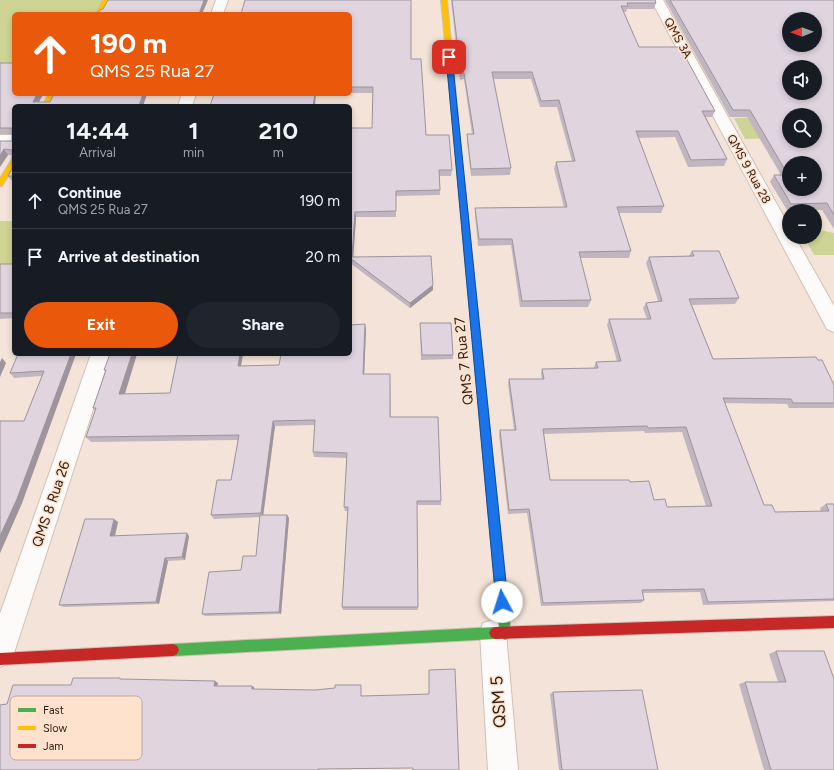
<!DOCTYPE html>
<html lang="en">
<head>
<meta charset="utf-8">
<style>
	:root { --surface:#171b24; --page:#20242c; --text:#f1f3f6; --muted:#9ea1a6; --line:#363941; --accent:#ea580c }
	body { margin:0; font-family:Figtree,sans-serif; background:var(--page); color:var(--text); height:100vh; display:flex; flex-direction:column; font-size:15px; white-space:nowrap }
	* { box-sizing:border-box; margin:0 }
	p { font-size:13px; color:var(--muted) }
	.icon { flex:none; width:22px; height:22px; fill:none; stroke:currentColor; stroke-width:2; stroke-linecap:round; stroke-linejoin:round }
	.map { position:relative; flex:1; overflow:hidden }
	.side { position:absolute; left:12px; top:104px; width:340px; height:252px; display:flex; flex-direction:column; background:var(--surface); border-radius:6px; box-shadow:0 2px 6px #0003 }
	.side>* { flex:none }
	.hud { position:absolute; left:12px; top:12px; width:340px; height:84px; border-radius:6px; box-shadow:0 2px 6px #0003; background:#ea580c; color:#fff; overflow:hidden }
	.needle { width:26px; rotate:269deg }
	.fabs { position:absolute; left:782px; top:12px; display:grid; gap:8px }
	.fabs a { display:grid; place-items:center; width:40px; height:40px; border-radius:50%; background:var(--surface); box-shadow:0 2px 6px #0003; font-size:20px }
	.pin { position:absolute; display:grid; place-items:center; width:34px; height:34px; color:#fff; margin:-17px; border-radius:8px; box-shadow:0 2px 6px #0006 }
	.me { position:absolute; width:44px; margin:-22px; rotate:355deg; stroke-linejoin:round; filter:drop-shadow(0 0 3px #0008) }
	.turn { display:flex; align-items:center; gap:14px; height:84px; padding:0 12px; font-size:18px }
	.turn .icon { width:52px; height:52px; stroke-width:2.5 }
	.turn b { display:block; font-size:28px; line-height:34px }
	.eta { display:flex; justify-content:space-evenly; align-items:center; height:68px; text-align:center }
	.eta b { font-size:24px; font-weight:700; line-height:28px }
	.primary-button { display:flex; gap:8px; margin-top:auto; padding:8px 12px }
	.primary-button a { flex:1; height:46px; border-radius:24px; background:var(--accent); color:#fff; font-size:16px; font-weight:700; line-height:46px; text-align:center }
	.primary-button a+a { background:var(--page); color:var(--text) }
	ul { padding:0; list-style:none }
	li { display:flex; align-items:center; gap:12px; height:56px; padding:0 12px; border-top:1px solid var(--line) }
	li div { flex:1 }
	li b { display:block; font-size:15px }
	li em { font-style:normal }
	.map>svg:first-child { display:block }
	.green { fill:#ced493 }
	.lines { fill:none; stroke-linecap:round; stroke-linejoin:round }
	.street-casing { stroke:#d1c1b5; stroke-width:2 }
	.fast-casing { stroke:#d1c1b5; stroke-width:2 }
	.slow-casing { stroke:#d1c1b5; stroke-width:2 }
	.jam-casing { stroke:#d1c1b5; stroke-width:2 }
	.street { fill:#fdfbf9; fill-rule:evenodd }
	.fast { fill:#4caf50; fill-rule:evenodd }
	.slow { fill:#ffc107; fill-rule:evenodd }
	.jam { fill:#c62828; fill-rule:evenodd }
	.wall { fill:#c1b6c0; fill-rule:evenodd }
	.shaded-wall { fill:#9d949c }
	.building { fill:#e0d4df; stroke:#9d949c; fill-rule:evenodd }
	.route { fill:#1a73e8; stroke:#114b97 }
	.labels { text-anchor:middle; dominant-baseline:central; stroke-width:3; stroke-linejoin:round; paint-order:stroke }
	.far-street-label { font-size:12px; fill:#322113; stroke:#fee2cd }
	.street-label { font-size:14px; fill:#322113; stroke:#fee2cd }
	.near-street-label { font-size:17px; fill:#322113; stroke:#fee2cd }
	.key { fill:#fee2cd; stroke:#c1a895; stroke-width:1 }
	.key-label { font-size:11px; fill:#322113 }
</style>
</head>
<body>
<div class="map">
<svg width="834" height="770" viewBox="0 0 834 770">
	<rect width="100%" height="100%" fill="#f3e3d8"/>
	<!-- green -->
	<g class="green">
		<path d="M 0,0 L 105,0 L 96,14 L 14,14 L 14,67 L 0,67 Z"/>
		<path d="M 789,117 L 789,138 L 745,139 L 734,118 Z"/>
		<rect x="0" y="221" width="14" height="51"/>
		<path d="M 815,229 L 834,233 L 834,255 L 814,255 L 804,237 L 815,237 Z"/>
	</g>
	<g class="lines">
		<!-- street casing -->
		<g class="street-casing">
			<g id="street">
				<path d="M 216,0 L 228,0 L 223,14 L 211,14 Z"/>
				<path d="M 651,0 L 663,0 L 789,226 L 789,237 L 795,237 L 834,306 L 834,332 L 827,329 Z"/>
				<path d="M 182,94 L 196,94 L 192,106 L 178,106 Z"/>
				<rect x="0" y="135" width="14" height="10"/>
				<path d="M 91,354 L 111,354 L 14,653 L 10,663 L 0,667 L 0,614 Z"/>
				<path d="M 493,620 L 503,623 L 506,633 L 518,770 L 488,770 L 480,633 L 483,623 Z"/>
			</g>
		</g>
		<!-- fast casing -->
		<g class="fast-casing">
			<path id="fast" d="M 475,321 L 479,324 L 511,634 L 509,638 L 505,640 L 501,638 L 500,635 L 495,639 L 173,656 L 169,654 L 167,650 L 169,646 L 173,644 L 495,627 L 499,629 L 471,324 Z"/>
		</g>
		<!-- slow casing -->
		<g class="slow-casing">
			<g id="slow">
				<path d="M 103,0 L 109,0 L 101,14 L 95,14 Z"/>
				<path d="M 441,0 L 447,0 L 462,159 L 459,161 L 456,159 Z"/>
				<path d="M 49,94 L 55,94 L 48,106 L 42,106 Z"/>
				<path d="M 14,158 L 14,166 L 2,186 L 0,186 L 0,178 L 12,159 Z"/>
			</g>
		</g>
		<!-- jam casing -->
		<g class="jam-casing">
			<g id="jam">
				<path d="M 459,157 L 462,159 L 479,324 L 475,327 L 471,324 L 456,159 Z"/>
				<path d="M 834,616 L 834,628 L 495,639 L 491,637 L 489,633 L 491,629 L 495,627 Z"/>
				<path d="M 173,644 L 177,646 L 179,650 L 177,654 L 173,656 L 0,665 L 0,653 Z"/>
			</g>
		</g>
		<!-- street -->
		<use href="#street" class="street"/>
		<!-- fast -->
		<use href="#fast" class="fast"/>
		<!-- slow -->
		<use href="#slow" class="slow"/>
		<!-- jam -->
		<use href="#jam" class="jam"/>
	</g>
	<!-- wall -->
	<g class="wall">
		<path d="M 451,0 L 655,0 L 656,3 L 654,9 L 627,9 L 626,12 L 624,12 L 639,47 L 715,111 L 712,117 L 706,117 L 727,159 L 724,166 L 688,167 L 675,137 L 638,138 L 664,206 L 661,213 L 619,213 L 631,251 L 629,258 L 580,258 L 591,300 L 588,307 L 520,307 L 511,245 L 478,246 L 475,215 L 475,208 L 564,207 L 554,169 L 556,162 L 572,161 L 557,107 L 540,107 L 531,79 L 493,79 L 511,168 L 510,175 L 471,176 L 467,141 L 467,134 L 472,134 L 464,79 L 460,80 Z"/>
		<path d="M 665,0 L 834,0 L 834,229 L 822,210 L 787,210 L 770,182 L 774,175 L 781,175 L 747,117 L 730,117 Z"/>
		<path d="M 350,14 L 411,59 L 426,135 L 452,170 L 451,176 L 439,176 L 440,195 L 396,196 L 396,217 L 356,217 L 353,257 L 433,290 L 410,308 L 350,263 L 350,128 L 372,128 L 373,93 L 350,93 Z"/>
		<path d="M 0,63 L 14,94 L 43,94 L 39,102 L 50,102 L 54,94 L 147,94 L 143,106 L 14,106 L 14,181 L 12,181 L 8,176 L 12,169 L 12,155 L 8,155 L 0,167 L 0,141 L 12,141 L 12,134 L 0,134 Z"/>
		<path d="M 692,251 L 739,298 L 735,304 L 692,305 L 713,359 L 818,360 L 834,385 L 834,408 L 789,408 L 787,404 L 725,403 L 764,505 L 775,512 L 821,512 L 820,508 L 826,504 L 834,504 L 834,601 L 703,605 L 700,592 L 643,593 L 644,600 L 641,603 L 541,606 L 527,513 L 508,514 L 499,435 L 500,430 L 514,430 L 508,384 L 509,379 L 542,379 L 541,374 L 542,369 L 594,368 L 594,367 L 596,362 L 617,361 L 607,325 L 609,319 L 647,319 L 643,308 L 646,303 L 658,301 L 646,263 L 649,257 L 689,256 ZM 644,431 L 645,433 L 682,432 L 706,506 L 667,507 L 654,500 L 630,482 L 550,480 L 544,434 Z"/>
		<path d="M 0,264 L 14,264 L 14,318 L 0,319 Z"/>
		<path d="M 365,324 L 366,330 L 364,374 L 390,379 L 391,417 L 441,501 L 441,505 L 417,505 L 418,610 L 343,610 L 342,607 L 348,511 L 345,511 L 344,507 L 347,458 L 314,457 L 313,452 L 315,425 L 275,426 L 263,515 L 287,515 L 289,518 L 281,614 L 205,616 L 202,614 L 241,570 L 256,556 L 260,517 L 214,519 L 211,515 L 231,480 L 238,440 L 91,442 L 86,437 L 95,410 L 93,408 L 105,371 L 104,370 L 137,354 L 125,394 L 170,393 L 178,354 L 243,354 L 241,366 L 279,365 Z"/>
		<path d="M 420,328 L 453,355 L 453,359 L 421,360 Z"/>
		<path d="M 18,354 L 76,354 L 22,503 L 0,553 L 0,421 L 24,421 L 42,376 L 14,378 L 10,373 Z"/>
		<path d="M 118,522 L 115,536 L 189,536 L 185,560 L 168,561 L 159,604 L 64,607 L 59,605 Z"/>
		<path d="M 776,651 L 834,770 L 764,770 L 739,684 L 745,682 L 778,682 L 769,654 Z"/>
		<path d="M 553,692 L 658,770 L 559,770 L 550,694 Z"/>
	</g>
	<!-- shaded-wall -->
	<g class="shaded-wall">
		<path d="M 204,0 L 208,0 L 202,14 L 199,14 Z"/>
		<path d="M 37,94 L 43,94 L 37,106 L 33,102 Z"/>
		<path d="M 143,94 L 147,94 L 143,106 L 139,106 Z"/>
		<path d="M 315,94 L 316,94 L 315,106 L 313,106 Z"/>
		<path d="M 4,149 L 8,155 L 0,167 L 0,156 Z"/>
		<path d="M 355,212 L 356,217 L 353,262 L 352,257 Z"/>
		<path d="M 433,285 L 433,290 L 410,308 L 410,303 Z"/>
		<path d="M 365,324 L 366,330 L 364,379 L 363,374 Z"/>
		<path d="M 71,354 L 76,354 L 22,503 L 0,553 L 0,536 Z"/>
		<path d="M 132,354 L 137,354 L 123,399 L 119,394 Z"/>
		<path d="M 240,354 L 243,354 L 240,371 L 238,366 Z"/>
		<path d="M 2,358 L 6,363 L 0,377 L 0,362 Z"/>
		<path d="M 273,421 L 275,426 L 263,517 L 261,513 Z"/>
		<path d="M 287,515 L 289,518 L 281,614 L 279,612 Z"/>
		<path d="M 114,519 L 118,522 L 114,539 L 110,536 Z"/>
		<path d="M 187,533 L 189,536 L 185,560 L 182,557 Z"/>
		<path d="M 165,558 L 168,561 L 159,604 L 156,602 Z"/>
		<path d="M 215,681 L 218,683 L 217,688 L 214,686 Z"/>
		<path d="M 252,686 L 254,687 L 254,691 L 252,689 Z"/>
	</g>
	<!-- building -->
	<g class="building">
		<path d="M 108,0 L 204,0 L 199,14 L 97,14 L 100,10 L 103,9 Z"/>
		<path d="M 245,0 L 411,0 L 411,59 L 421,59 L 426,135 L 449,135 L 452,170 L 439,170 L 440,190 L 396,191 L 396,211 L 355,212 L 352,257 L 431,256 L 433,285 L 410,303 L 350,258 L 350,128 L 372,128 L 373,87 L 350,87 L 350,14 L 241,14 Z"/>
		<path d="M 452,0 L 655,0 L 656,3 L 627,3 L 628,6 L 621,6 L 639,47 L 680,47 L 715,111 L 702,111 L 727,159 L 691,160 L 678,131 L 636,131 L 664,206 L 617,207 L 631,251 L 579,252 L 591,300 L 522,301 L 512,239 L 479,239 L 475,208 L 567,207 L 556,162 L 575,161 L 559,100 L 541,101 L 532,72 L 492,72 L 511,168 L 471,169 L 467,134 L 474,134 L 464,73 L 461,73 Z"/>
		<path d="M 670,0 L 834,0 L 834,215 L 827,203 L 791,204 L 774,175 L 788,175 L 750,110 L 733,110 ZM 789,19 L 815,19 L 815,45 L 789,45 ZM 789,67 L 815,67 L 815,93 L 789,93 ZM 789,115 L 815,115 L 815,141 L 789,141 ZM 789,163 L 815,163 L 815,189 L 789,189 Z"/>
		<path d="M 0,63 L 14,63 L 14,94 L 37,94 L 33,102 L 50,102 L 54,94 L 143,94 L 139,106 L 14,106 L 14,176 L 8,176 L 12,169 L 12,150 L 4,149 L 0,156 L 0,141 L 12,141 L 12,128 L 0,128 Z"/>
		<path d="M 214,94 L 315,94 L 313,106 L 210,106 Z"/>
		<path d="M 692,251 L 719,251 L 739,298 L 689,299 L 713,359 L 816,357 L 818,360 L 822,360 L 834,385 L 834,403 L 793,403 L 791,399 L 723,398 L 764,505 L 772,505 L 775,512 L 829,511 L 826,504 L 834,504 L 834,599 L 708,602 L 704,589 L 642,590 L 644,600 L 543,603 L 529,509 L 509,510 L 500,430 L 516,430 L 509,379 L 544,379 L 542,369 L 598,368 L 596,362 L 621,361 L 609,319 L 651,319 L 646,303 L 662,301 L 649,257 L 694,256 ZM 647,426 L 648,428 L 686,427 L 712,506 L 667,507 L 665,499 L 654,500 L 649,481 L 630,482 L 629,480 L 550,480 L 543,429 Z"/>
		<rect x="0" y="264" width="14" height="49"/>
		<path d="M 420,323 L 451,323 L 453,355 L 422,355 Z"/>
		<path d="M 365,324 L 363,374 L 390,374 L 390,417 L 438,417 L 441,501 L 417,501 L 418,607 L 342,607 L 348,507 L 344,507 L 347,453 L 313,452 L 315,420 L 273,421 L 261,513 L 211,515 L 217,480 L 231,480 L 239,435 L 86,437 L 96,408 L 93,408 L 106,370 L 104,370 L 110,354 L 132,354 L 119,394 L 170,393 L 178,354 L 240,354 L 238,366 L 279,365 L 281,354 L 350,354 L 350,325 Z"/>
		<path d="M 18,354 L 71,354 L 17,499 L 0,536 L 0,421 L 24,421 L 44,371 L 10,373 Z"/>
		<path d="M 260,515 L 287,515 L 279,612 L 202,614 L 209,572 L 241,570 L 243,556 L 256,556 Z"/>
		<path d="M 85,519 L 114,519 L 110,536 L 187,533 L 182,557 L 165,558 L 156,602 L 59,605 Z"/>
		<path d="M 776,651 L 824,651 L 834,679 L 834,770 L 771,770 L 745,682 L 786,682 Z"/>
		<path d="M 455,669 L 459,770 L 413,770 L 413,768 L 318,769 L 318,770 L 0,770 L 0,705 L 7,704 L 13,685 L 71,685 L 73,678 L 120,678 L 120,679 L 215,681 L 214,686 L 252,686 L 252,689 L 315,690 L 335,688 L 335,685 L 361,685 L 361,696 L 399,695 L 429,694 L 429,670 Z"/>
		<path d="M 642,690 L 658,770 L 562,770 L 553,692 Z"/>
	</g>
	<!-- route -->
	<path class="route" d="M 449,55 L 452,57 L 508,602 L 506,607 L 502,608 L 498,607 L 496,602 L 446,57 Z"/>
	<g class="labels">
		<!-- far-street labels -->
		<g class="far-street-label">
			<text transform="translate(678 38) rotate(61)">QMS 3A</text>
			<text transform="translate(749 169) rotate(61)">QMS 9 Rua 28</text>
		</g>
		<!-- street labels -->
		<g class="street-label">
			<text transform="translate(464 361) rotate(-96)">QMS 7 Rua 27</text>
			<text transform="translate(51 504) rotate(-71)">QMS 8 Rua 26</text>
		</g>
		<!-- near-street labels -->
		<g class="near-street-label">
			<text transform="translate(498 702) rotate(-94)">QSM 5</text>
		</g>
	</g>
	<!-- legend -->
	<rect x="10" y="696" width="132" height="64" rx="6" class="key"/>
	<rect x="18" y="708" width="18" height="4" fill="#4caf50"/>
	<rect x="18" y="726" width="18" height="4" fill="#ffc107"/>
	<rect x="18" y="744" width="18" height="4" fill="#c62828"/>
	<g class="key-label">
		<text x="43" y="714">Fast</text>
		<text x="43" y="732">Slow</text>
		<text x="43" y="750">Jam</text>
	</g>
</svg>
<div class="fabs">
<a><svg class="needle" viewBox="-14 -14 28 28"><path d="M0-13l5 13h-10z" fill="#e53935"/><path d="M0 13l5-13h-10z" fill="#9ea1a6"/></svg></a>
<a><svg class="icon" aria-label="sound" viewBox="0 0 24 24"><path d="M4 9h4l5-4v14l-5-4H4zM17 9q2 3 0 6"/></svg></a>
<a><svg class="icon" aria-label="search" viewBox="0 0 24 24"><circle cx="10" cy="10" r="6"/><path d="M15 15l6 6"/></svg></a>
<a>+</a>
<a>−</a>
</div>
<div class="pin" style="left:449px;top:57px;background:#d93025"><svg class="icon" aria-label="arrive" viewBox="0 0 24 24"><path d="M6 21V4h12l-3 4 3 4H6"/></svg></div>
<svg class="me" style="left:502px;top:602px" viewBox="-20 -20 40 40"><circle r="19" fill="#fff"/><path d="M0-13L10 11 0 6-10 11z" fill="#1a73e8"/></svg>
<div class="hud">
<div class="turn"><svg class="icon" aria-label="ahead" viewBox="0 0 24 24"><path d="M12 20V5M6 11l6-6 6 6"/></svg><div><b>190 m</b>QMS 25 Rua 27</div></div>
</div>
<section class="side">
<div class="eta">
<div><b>14:44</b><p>Arrival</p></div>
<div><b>1</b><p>min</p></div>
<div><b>210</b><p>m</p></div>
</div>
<ul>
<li><svg class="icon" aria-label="ahead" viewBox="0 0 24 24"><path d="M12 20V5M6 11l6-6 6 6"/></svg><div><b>Continue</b><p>QMS 25 Rua 27</p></div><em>190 m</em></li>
<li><svg class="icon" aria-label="arrive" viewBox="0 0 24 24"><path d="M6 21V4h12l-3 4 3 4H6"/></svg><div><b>Arrive at destination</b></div><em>20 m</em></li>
</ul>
<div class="primary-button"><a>Exit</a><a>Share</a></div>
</section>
</div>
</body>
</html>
